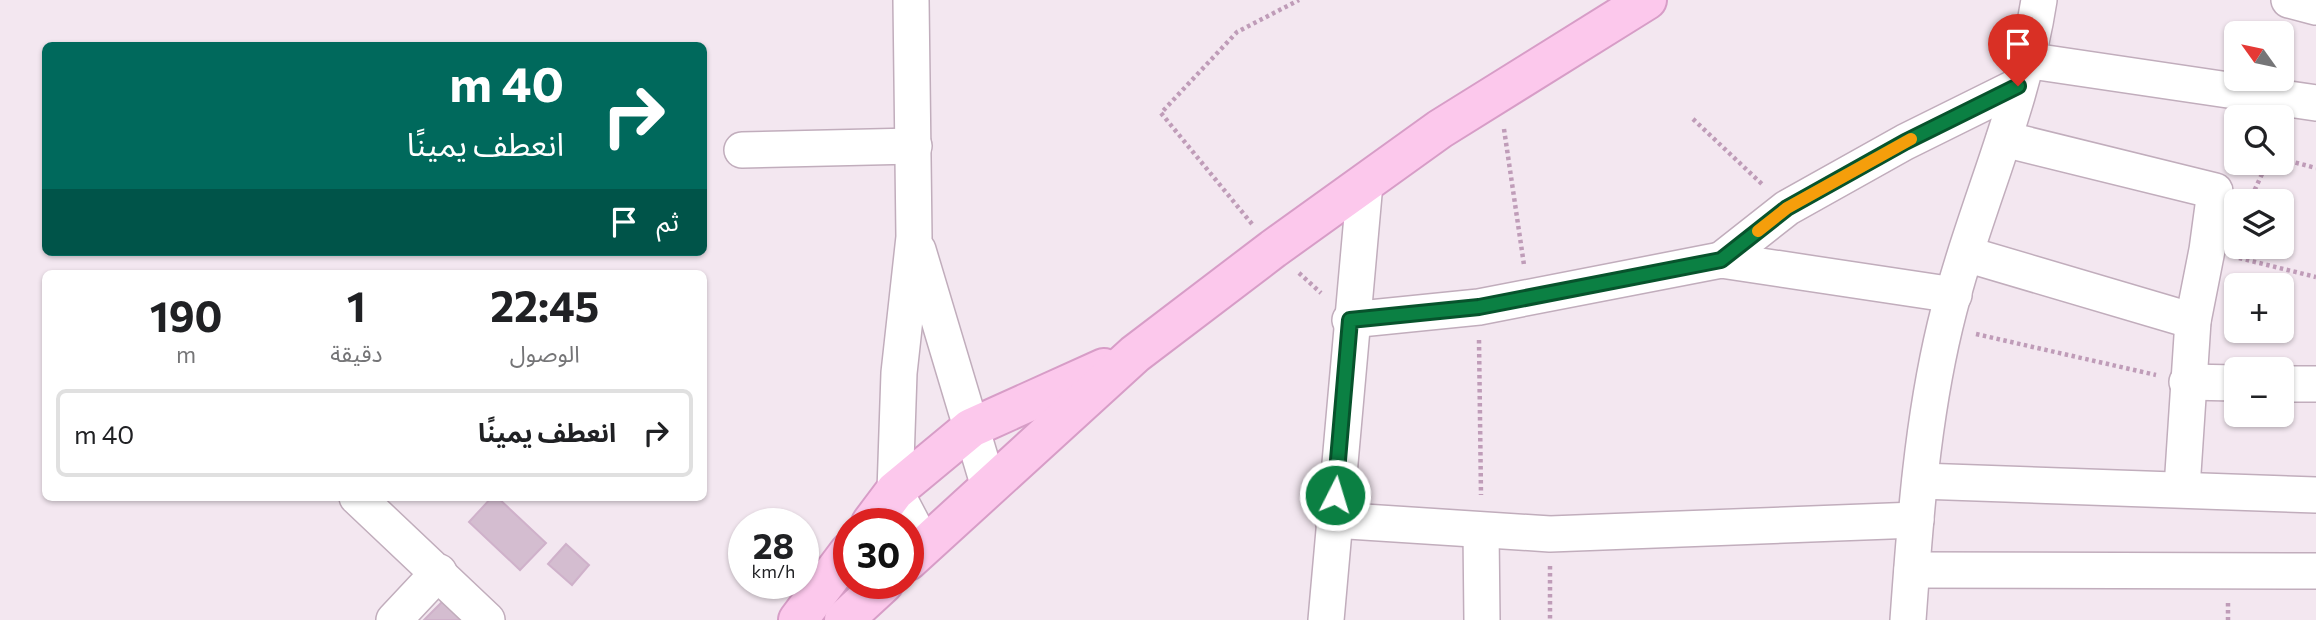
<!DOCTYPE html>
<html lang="ar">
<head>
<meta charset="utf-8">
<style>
	:root { --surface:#fff; --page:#f6f6f6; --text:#202124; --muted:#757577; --line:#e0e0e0 }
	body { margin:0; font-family:Commissioner,"Noto Sans Arabic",sans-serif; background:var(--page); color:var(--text); direction:rtl; height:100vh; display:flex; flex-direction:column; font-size:26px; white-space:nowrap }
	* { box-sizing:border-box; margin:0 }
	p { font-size:23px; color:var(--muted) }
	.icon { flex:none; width:38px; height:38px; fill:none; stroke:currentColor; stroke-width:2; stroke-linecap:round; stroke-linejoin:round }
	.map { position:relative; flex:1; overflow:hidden; direction:ltr }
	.sheet { position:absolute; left:42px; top:270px; width:665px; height:231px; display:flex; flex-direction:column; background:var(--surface); border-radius:10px; box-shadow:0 2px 5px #0004; direction:rtl }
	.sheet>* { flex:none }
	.hud { position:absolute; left:42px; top:42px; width:665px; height:214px; border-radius:10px; box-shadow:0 2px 5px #0004; direction:rtl; background:#00695c; color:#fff; overflow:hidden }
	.needle { width:46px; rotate:303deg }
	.controls { position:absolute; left:2224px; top:21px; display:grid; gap:14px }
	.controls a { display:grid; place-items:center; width:70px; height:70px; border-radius:10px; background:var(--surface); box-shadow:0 2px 5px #0004; font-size:35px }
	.speed { position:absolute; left:728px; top:508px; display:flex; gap:14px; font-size:35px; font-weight:700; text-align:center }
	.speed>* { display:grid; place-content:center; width:91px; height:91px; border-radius:50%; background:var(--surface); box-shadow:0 2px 5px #0004; line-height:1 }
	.speed small { font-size:18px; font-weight:400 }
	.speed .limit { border:10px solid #d22; background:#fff; color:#111 }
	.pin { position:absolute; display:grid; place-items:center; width:60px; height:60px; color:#fff; margin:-72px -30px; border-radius:50% 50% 50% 0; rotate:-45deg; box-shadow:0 0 7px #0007 }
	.pin .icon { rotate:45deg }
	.me { position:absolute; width:77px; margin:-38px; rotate:5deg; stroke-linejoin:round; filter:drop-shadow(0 0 5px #0008) }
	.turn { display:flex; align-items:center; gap:24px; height:147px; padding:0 28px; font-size:32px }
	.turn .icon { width:91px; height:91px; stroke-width:2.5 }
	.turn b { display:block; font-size:49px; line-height:60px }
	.then { display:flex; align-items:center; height:66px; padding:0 28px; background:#0003; gap:14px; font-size:26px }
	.eta { display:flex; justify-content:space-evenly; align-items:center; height:119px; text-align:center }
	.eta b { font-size:42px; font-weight:700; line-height:49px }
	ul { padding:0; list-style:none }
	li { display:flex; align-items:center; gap:21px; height:88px; margin:0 14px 10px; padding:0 14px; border:4px solid var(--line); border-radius:10px }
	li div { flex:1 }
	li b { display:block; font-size:26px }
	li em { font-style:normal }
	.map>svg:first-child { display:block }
	.building { fill:#d4bdd0; stroke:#cfb1ca; stroke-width:2 }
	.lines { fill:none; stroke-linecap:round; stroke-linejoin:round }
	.street-casing { stroke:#c1adbc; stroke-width:38 }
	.secondary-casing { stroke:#d79dc7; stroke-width:42 }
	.path { stroke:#bf9cb8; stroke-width:4.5; stroke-dasharray:3.5 3.5; stroke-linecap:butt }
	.street { stroke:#fff; stroke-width:35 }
	.secondary { stroke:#fcc8ec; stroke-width:38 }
	.route-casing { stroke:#07532c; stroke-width:18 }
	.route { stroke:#0b8043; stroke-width:12 }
	.slow { stroke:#f59e0b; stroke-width:12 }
</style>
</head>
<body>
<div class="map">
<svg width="2316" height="620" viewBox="0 0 2316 620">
	<rect width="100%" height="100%" fill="#f3e7f0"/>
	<!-- building -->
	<g class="building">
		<path d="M 492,497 L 497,497 L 546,543 L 520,570 L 469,522 Z"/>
		<path d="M 566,544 L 589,565 L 572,585 L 548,564 Z"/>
		<path d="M 443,601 L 463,620 L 424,620 Z"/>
	</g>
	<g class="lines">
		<!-- street casing -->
		<g class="street-casing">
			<g id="street">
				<path d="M 911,0 L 914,237 L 899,373 L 895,491 L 924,546"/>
				<path d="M 2289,0 L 2316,7"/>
				<path d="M 2025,60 L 2316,103"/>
				<path d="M 2004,139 L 2215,191 L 2207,250 L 2193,321 L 2182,488"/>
				<path d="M 742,150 L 914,146"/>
				<path d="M 918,250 L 989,487"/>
				<path d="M 1966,254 L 2193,321"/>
				<path d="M 1721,260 L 1787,208 L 1905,142 L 2018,86"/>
				<path d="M 1350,320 L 1479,307 L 1721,260 L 1954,295"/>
				<path d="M 2187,382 L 2236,383"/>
				<path d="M 2282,384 L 2316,384"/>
				<path d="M 1920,481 L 2316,495"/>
				<path d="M 357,497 L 487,620"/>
				<path d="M 1333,520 L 1550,534 L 1916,520"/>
				<path d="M 1481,531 L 1482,620"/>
				<path d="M 1912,570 L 2316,571"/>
				<path d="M 394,620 L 439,572"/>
				<path d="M 1326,620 L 1365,183"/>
				<path d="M 1908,620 C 1915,522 1922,422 1945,326 C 1971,216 2022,112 2039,0"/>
			</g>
		</g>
		<!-- secondary casing -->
		<g class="secondary-casing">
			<g id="secondary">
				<path d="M 871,523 L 895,491 L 971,428 L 1104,368"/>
				<path d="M 908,561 L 1135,354 L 1273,249 L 1440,129 L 1647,0"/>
				<path d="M 798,620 L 849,552"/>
				<path d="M 844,620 L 884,583"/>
			</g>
		</g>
		<!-- path -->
		<g class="path">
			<path d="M 1693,119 L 1764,186"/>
			<path d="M 1504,129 L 1524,265"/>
			<path d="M 2282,159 L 2316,168"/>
			<path d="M 2246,197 L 2251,198 L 2267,163"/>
			<path d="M 1252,224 L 1161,113 L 1237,32 L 1299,0"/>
			<path d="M 2239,258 L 2316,277"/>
			<path d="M 1299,273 L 1321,293"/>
			<path d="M 1976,334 L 2156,375"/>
			<path d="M 1479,340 L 1481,495"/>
			<path d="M 1550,566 L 1550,620"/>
			<path d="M 2228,603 L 2228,620"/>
		</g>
		<!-- street -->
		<use href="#street" class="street"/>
		<!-- secondary -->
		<use href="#secondary" class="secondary"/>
	</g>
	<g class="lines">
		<!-- route casing -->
		<g class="route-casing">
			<path id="route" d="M 1335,495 L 1350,320 L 1479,307 L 1721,260 L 1787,208 L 1905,142 L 2018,86"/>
		</g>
		<!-- route -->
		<use href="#route" class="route"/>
		<!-- slow -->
		<path class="slow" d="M 1758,231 L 1787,208 L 1911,139"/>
	</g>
</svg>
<div class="controls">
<a><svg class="needle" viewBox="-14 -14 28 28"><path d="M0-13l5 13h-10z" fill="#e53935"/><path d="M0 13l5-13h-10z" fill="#757577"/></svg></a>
<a><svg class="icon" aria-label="search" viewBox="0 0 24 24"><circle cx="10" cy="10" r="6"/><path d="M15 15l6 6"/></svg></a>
<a><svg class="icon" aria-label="layers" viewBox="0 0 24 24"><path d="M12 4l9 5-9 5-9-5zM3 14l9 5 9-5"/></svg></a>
<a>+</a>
<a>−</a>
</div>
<div class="speed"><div>28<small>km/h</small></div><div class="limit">30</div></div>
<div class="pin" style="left:2018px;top:86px;background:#d93025"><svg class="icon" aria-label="arrive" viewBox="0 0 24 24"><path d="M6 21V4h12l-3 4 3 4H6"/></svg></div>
<svg class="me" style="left:1335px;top:495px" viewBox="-20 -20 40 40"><circle r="17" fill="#0b8043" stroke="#fff" stroke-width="3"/><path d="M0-11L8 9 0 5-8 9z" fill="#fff"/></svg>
<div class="hud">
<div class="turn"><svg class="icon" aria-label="right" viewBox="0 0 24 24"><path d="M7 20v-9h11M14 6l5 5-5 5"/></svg><div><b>40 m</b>انعطف يمينًا</div></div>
<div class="then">ثم<svg class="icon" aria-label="arrive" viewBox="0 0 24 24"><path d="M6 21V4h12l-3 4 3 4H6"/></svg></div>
</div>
<section class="sheet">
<div class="eta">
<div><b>22:45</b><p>الوصول</p></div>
<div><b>1</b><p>دقيقة</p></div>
<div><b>190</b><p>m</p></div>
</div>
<ul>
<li><svg class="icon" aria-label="right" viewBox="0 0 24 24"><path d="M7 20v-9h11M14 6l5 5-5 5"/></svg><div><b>انعطف يمينًا</b></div><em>40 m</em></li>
</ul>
</section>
</div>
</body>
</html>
